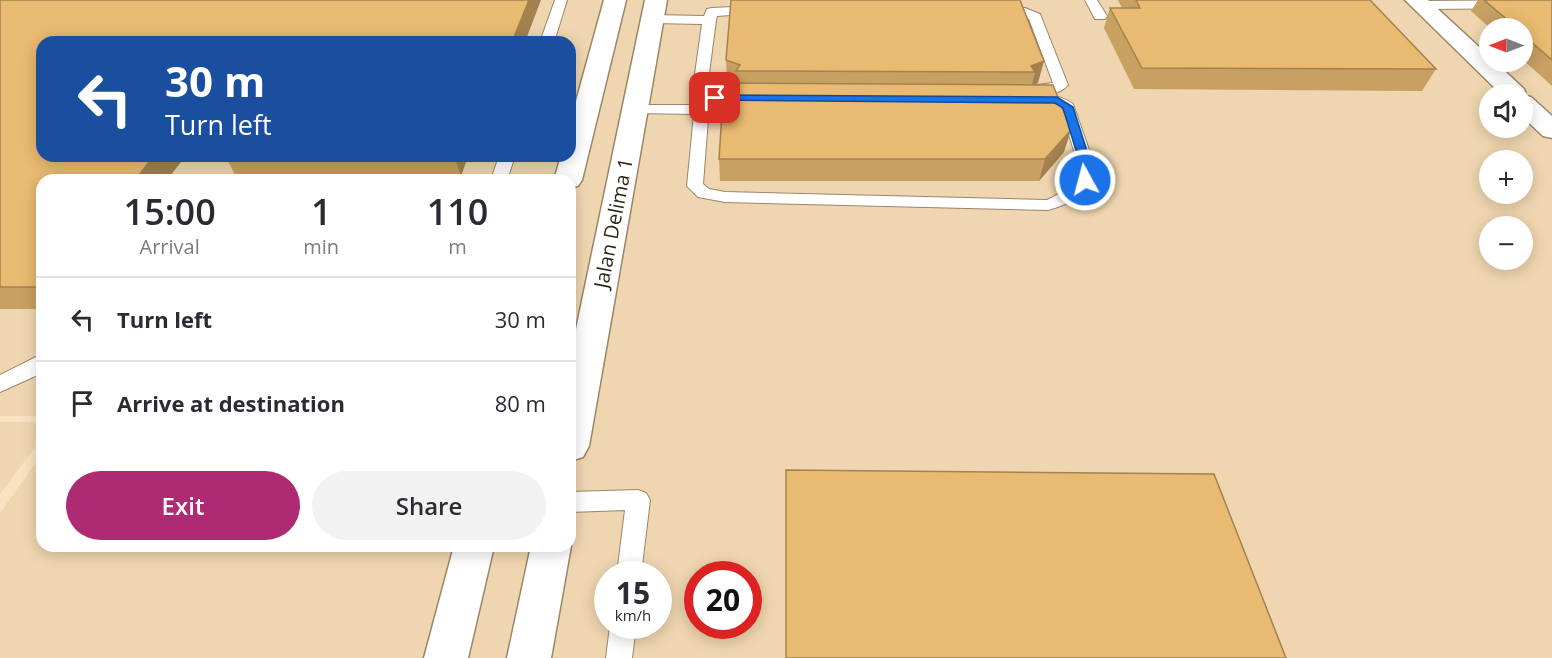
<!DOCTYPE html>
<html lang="en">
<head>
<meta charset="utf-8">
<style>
	:root { --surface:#fff; --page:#f2f2f3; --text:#2b2b33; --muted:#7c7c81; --line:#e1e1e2; --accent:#ae2a72 }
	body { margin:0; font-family:"Open Sans",sans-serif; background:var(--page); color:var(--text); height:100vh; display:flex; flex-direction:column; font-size:22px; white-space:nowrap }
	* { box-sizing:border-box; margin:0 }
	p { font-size:20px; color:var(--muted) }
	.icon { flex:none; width:33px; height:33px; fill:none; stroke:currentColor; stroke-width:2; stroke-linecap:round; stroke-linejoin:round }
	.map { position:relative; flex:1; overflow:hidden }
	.sheet { position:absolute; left:36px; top:174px; width:540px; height:378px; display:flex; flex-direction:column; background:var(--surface); border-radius:18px; box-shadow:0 3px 15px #0003 }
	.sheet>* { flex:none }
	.top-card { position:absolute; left:36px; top:36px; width:540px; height:126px; border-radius:18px; box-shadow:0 3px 15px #0003; background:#1a4fa0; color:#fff; overflow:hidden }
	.needle { width:39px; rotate:270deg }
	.buttons { position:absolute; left:1479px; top:18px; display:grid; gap:12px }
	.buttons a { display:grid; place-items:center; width:54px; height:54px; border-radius:50%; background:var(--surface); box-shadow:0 3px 15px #0003; font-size:30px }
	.speed { position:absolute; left:594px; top:561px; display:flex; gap:12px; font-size:30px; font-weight:700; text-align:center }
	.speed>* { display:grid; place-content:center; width:78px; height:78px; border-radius:50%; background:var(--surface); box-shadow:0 3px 15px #0003; line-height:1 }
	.speed small { font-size:15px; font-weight:400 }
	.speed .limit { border:9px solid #d22; background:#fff; color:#111 }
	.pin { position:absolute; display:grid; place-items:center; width:51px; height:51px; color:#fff; margin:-26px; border-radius:12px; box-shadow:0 3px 9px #0006 }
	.me { position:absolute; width:66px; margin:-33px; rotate:353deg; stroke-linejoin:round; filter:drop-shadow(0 0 4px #0008) }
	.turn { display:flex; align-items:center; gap:21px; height:126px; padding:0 30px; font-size:27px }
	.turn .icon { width:78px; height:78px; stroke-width:2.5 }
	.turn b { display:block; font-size:42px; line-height:51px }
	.eta { display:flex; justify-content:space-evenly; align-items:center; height:102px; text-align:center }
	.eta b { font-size:36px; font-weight:600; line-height:42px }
	.action { display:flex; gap:12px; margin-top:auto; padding:12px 30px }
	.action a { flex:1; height:69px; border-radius:36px; background:var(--accent); color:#fff; font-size:24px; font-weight:600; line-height:69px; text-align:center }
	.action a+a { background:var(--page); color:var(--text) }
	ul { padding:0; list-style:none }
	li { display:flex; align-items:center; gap:18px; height:84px; padding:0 30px; border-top:2px solid var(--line) }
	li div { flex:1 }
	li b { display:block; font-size:22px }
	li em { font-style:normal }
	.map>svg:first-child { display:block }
	.built { fill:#f0d6b0; fill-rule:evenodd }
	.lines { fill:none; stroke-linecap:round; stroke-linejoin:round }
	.service-casing { stroke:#9a8568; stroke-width:2 }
	.minor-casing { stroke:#9a8568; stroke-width:3 }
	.tertiary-casing { stroke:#9a8568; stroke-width:3 }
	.service { fill:#fff; fill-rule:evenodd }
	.minor { fill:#fff; fill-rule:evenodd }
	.tertiary { fill:#fff; fill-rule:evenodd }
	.wall { fill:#c8a061 }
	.shaded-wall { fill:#a3824f }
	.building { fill:#e9ba71; stroke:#a3824f; stroke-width:1.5 }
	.route { fill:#1a73e8; stroke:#114b97; stroke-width:1.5 }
	.labels { text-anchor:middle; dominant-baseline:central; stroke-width:6; stroke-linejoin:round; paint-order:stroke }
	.street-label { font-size:20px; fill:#2e2519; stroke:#fff }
</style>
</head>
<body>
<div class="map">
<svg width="1552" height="658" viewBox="0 0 1552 658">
	<rect width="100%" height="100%" fill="#f9e2c2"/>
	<!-- built -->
	<g class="built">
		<path d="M 0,0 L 1552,0 L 1552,658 L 0,658 L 0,513 L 42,454 L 42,546 L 570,546 L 570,180 L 42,180 L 42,416 L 0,416 ZM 1490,28 L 1522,28 L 1522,62 L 1490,62 ZM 42,42 L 570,42 L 570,156 L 42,156 ZM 1490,94 L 1522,94 L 1522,128 L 1490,128 ZM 1490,160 L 1522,160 L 1522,194 L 1490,194 ZM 1490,226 L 1522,226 L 1522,260 L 1490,260 ZM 608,574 L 658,574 L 658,626 L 608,626 ZM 698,574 L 748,574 L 748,626 L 698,626 Z"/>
		<path d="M 0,422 L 42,422 L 42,438 L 0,494 Z"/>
	</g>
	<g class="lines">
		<!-- service casing -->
		<g class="service-casing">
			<g id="service">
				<path d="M 555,0 L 567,0 L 554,42 L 540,42 Z"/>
				<path d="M 1085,0 L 1097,0 L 1107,16 L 1105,19 L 1095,19 Z"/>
				<path d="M 1552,0 L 1552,8 L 1421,9 L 1415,5 L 1421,1 Z"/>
				<path d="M 754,6 L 760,10 L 759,13 L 717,16 L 716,20 L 708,81 L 712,84 L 737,85 L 739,88 L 737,91 C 723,95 701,96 694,81 L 702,24 L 653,23 L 646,19 L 653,15 L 704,16 L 707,9 L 712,8 Z"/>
				<path d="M 1000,8 L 1025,8 L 1040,14 L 1068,85 C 1058,96 1043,96 1029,92 L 1027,89 L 1029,86 L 1053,83 L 1029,19 L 1023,16 L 995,15 L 994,12 L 995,9 Z"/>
				<path d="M 749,94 L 754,95 L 756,98 L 754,101 L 709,106 L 703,184 L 709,189 L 725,192 L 1047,200 C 1062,193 1074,186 1080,170 L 1061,109 L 1054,104 L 1029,103 L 1027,100 C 1038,89 1062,96 1073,104 L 1096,170 C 1088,193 1071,204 1048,210 L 725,202 L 698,197 L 687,186 L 694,114 L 636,113 L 629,109 L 636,105 L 695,105 L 703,97 L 708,96 Z"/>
				<path d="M 499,156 L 515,156 L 507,180 L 491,180 Z"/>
				<path d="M 42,354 L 42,373 L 0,392 L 0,375 Z"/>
				<path d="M 638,490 L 646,493 L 650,500 L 641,574 L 617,574 L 625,510 L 570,512 L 570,492 Z"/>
				<path d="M 610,626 L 636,626 L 632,658 L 606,658 Z"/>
			</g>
		</g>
		<!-- minor casing -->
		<g class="minor-casing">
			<path id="minor" d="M 1405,0 L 1428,0 L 1490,57 L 1490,62 L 1495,62 L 1524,89 L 1526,96 L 1531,97 L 1552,116 L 1552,138 L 1543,136 L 1522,116 L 1522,94 L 1501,94 Z"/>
		</g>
		<!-- tertiary casing -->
		<g class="tertiary-casing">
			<g id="tertiary">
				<path d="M 604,0 L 626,0 L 582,180 L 578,186 L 570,188 L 570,180 L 554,180 L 561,156 L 570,156 L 570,123 Z"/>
				<path d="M 645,0 L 667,0 L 589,446 L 583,457 L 570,461 L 570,358 Z"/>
				<path d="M 570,543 L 571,546 L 551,658 L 507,658 L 531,546 L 570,546 Z"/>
				<path d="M 454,546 L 494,546 L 468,658 L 424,658 Z"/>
			</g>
		</g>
		<!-- service -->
		<use href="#service" class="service"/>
		<!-- minor -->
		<use href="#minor" class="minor"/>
		<!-- tertiary -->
		<use href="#tertiary" class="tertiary"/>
	</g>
	<!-- wall -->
	<g class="wall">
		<path d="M 0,0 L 42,156 L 468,156 L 461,176 L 236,177 L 228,161 L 181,162 L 42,180 L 42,309 L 0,309 Z"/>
		<path d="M 1020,0 L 1038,83 L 1033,85 L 1064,152 L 1039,181 L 720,181 L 719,159 L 732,83 L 727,81 L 726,60 Z"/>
		<path d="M 1118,0 L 1370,0 L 1436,69 L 1422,91 L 1134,89 L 1104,28 L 1110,8 L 1122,8 Z"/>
		<path d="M 1478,0 L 1552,0 L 1552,86 L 1522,59 L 1522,28 L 1490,28 L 1471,11 Z"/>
	</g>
	<!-- shaded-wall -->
	<g class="shaded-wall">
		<path d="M 529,0 L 541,0 L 525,42 L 512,42 Z"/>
		<path d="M 1044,61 L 1038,83 L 1032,85 L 1035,72 L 1031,66 Z"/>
		<path d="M 1071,130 L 1064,152 L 1039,181 L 1045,159 Z"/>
		<path d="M 154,156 L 178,156 L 181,162 L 167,180 L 135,180 Z"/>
		<path d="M 454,156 L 468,156 L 461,176 Z"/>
	</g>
	<!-- building -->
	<g class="building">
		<path d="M 0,0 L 529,0 L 512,42 L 42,42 L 42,156 L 154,156 L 135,180 L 42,180 L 42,287 L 0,287 Z"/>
		<path d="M 731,0 L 1020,0 L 1044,61 L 1031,66 L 1035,72 L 736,71 L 740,65 L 726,60 Z"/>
		<path d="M 1136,0 L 1370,0 L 1436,69 L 1142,68 L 1110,8 L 1140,8 Z"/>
		<path d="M 1484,0 L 1552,0 L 1552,60 L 1522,34 L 1522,28 L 1517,28 Z"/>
		<path d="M 724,83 L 1053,85 L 1071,130 L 1045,159 L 719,159 Z"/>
		<path d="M 786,470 L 1214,474 L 1286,658 L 786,658 Z"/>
	</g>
	<!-- route -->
	<path class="route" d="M 715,95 L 1057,97 L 1073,107 L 1093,170 L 1089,183 L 1081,183 L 1079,180 L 1082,170 L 1063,108 L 1055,103 L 711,100 L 711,96 Z"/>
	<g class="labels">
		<!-- street labels -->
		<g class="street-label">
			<text transform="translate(613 223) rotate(-79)">Jalan Delima 1</text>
		</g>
	</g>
</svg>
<div class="buttons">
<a><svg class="needle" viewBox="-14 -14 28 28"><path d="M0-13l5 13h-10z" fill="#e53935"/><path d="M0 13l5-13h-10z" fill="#7c7c81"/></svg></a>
<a><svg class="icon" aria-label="sound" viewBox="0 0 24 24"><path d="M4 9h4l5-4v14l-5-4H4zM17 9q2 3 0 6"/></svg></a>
<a>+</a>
<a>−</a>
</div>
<div class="speed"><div>15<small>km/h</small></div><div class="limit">20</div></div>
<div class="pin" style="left:715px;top:98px;background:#d93025"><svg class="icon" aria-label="arrive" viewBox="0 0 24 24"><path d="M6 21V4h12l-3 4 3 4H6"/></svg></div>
<svg class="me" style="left:1085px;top:180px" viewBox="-20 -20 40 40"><circle r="17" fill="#1a73e8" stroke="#fff" stroke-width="3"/><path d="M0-11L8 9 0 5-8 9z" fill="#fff"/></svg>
<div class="top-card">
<div class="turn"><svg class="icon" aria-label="left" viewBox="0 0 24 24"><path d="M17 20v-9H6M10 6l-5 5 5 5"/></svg><div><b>30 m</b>Turn left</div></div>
</div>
<section class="sheet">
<div class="eta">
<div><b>15:00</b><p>Arrival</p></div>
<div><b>1</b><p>min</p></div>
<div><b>110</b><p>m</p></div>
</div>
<ul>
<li><svg class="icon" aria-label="left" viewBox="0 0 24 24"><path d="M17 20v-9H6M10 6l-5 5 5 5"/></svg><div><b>Turn left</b></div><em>30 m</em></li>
<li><svg class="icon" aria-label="arrive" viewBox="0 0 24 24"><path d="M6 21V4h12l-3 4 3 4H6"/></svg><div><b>Arrive at destination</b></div><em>80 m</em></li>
</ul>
<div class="action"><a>Exit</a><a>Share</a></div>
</section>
</div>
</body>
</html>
